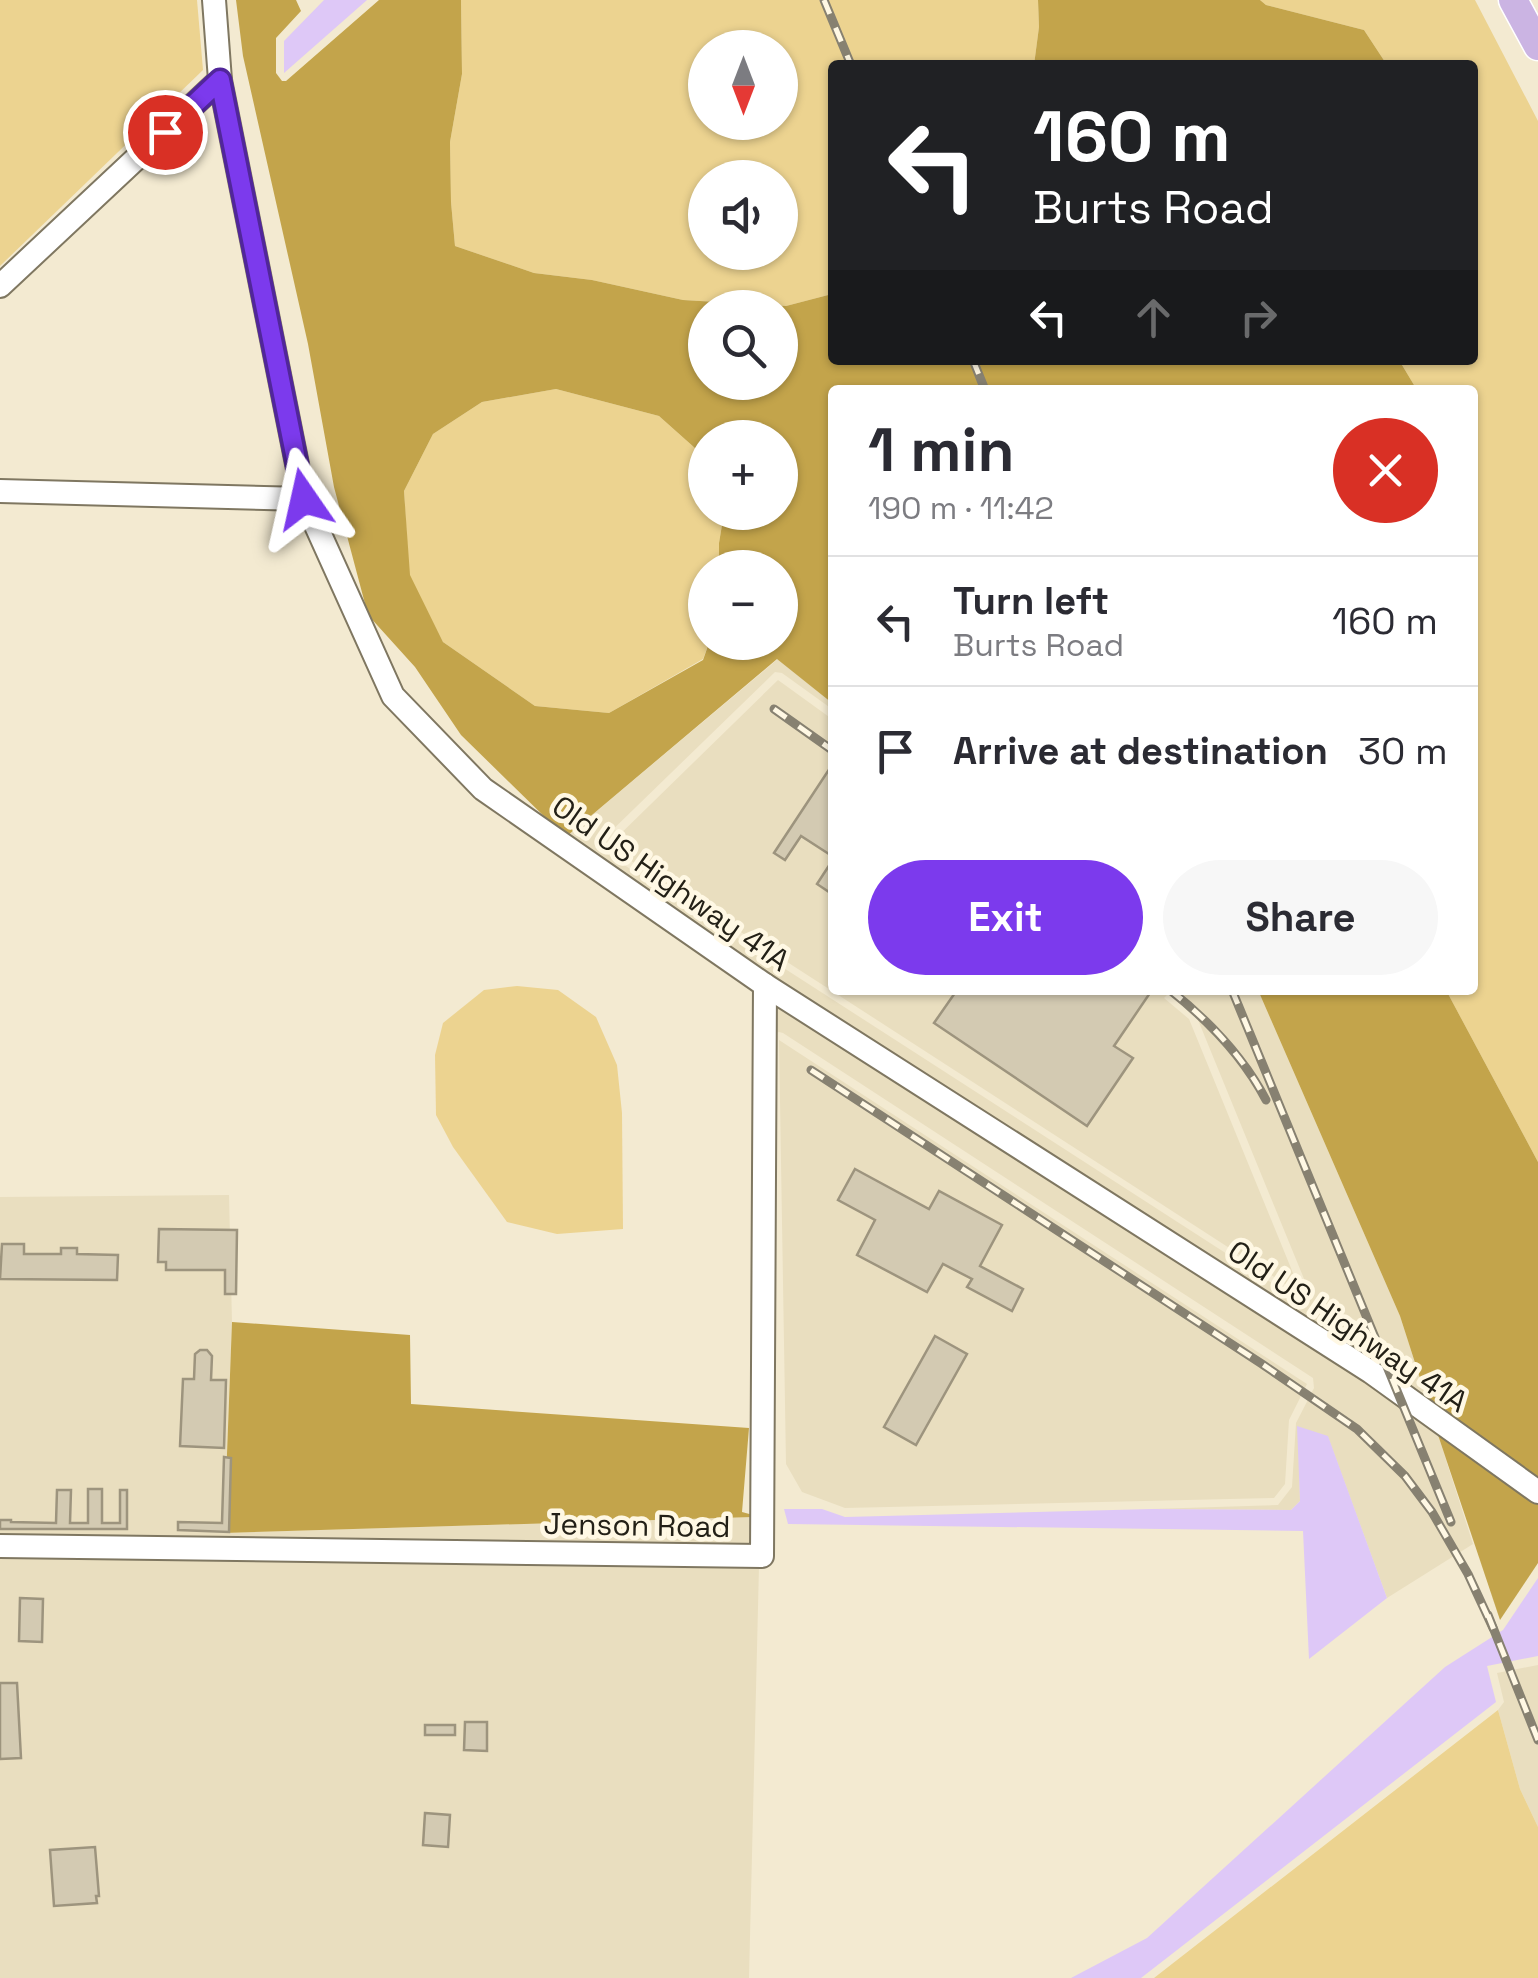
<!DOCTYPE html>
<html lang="en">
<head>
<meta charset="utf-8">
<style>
	:root { --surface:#fff; --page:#f7f7f7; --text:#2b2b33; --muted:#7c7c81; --line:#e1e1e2; --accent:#7c3aed }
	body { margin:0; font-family:"Space Grotesk",sans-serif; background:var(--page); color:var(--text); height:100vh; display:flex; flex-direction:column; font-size:38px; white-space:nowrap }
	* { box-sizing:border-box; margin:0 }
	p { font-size:32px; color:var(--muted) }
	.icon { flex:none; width:55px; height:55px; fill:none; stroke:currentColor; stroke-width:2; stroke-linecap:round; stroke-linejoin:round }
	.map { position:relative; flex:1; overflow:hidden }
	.drawer { position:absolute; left:828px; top:385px; width:650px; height:610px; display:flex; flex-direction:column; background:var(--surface); border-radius:10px; box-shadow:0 2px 8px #0004 }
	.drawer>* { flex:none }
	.hud { position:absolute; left:828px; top:60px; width:650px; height:305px; border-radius:10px; box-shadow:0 2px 8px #0004; background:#202124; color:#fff; overflow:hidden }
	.needle { width:65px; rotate:180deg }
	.buttons { position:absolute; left:688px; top:30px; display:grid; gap:20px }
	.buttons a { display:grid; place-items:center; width:110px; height:110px; border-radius:50%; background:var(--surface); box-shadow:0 2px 8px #0004; font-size:50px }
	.pin { position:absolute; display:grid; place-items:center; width:85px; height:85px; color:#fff; margin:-42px; border:5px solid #fff; border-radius:50%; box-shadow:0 2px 10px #0007 }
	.me { position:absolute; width:110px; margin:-55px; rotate:349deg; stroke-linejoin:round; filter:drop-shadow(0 0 8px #0008) }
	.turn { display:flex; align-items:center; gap:35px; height:210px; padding:0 40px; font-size:45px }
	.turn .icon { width:130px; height:130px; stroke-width:2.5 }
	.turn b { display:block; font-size:70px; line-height:85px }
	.lanes { display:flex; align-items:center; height:95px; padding:0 40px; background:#0003; justify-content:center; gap:50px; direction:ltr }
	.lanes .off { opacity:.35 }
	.round { display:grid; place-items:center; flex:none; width:105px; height:105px; border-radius:52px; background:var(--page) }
	.headline { display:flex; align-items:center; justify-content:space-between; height:170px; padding:0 40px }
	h1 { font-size:60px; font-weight:700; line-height:75px }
	.action { display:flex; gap:20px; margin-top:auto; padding:20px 40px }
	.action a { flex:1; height:115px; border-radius:60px; background:var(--accent); color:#fff; font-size:40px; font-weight:700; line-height:115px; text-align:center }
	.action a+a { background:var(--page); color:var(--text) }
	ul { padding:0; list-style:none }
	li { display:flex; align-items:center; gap:30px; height:130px; padding:0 40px; border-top:2px solid var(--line) }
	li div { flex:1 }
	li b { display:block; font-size:38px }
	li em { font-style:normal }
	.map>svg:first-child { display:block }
	.built { fill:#e9debf }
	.green { fill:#ecd390; fill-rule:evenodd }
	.forest { fill:#c3a44b; fill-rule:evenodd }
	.water { fill:#dec8f7 }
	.building { fill:#d3cab2; stroke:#9d947e; stroke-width:2.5 }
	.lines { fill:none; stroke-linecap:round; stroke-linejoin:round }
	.minor-casing { stroke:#7f7761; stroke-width:26 }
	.major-casing { stroke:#fff; stroke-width:31 }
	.minor { stroke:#fff; stroke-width:22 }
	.major { stroke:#cbb4e3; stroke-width:28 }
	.rail-casing { stroke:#878171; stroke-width:9 }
	.rail { stroke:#fff8e4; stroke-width:5; stroke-dasharray:15; stroke-linecap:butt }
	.route-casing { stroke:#51269a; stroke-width:25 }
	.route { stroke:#7c3aed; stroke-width:18 }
	.labels { text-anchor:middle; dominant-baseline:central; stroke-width:9; stroke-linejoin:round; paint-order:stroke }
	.street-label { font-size:30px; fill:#232017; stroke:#fff8e4 }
</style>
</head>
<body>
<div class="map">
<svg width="1538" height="1978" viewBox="0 0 1538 1978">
	<rect width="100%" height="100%" fill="#f3ead1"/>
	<!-- built -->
	<g class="built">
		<path d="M 778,659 L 832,703 L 832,709 L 782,673 L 775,672 L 601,841 L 601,850 L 1303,1303 L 1310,1297 L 1309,1291 L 1196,1015 L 1176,997 L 1182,990 L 1258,990 L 1400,1316 L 1427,1400 L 774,980 L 774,975 L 767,975 L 567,836 Z"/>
		<path d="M 778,680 L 832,719 L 832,990 L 1172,990 L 1164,998 L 1189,1019 L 1302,1295 L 608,846 Z"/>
		<path d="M 774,1003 L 1366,1381 L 1437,1432 L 1473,1544 L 1387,1598 L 1328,1437 L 1298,1427 L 1300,1501 L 1291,1510 L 1152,1509 L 1278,1505 L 1292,1487 L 1296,1423 L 1314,1388 L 1313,1378 L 783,1033 L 779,1032 L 774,1034 Z"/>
		<path d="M 779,1040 L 1307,1384 L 1289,1420 L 1285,1484 L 1274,1498 L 845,1508 L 802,1492 L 786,1464 Z"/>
		<path d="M 229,1195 L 232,1322 L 224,1533 L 753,1517 L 753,1546 L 0,1536 L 0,1197 Z"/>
		<path d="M 0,1556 L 759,1566 L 749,1978 L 0,1978 Z"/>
		<path d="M 1538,1665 L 1538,1827 L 1520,1789 L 1498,1710 L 1504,1702 L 1497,1673 Z"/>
	</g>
	<!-- green -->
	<g class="green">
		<path d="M 0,0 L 197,0 L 203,70 L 0,266 Z"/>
		<path d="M 461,0 L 1038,0 L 1039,27 L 1034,65 L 832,65 L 832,294 L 786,306 L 683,300 L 592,280 L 534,273 L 455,246 L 451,202 L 450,142 L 462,74 ZM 705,48 L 780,48 L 780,122 L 705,122 ZM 705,178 L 780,178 L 780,252 L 705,252 Z"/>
		<path d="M 1260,0 L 1475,0 L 1538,121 L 1538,1162 L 1446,990 L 1472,990 L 1472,390 L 1417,390 L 1399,360 L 1472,360 L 1472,65 L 1387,65 L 1364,30 L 1266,5 Z"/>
		<path d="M 556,389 L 659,416 L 705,457 L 705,512 L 724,513 L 719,543 L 719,567 L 705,568 L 705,642 L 709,643 L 703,659 L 609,713 L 535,706 L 443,642 L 409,575 L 404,491 L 433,434 L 482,402 Z"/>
		<path d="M 517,986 L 558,990 L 596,1017 L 617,1065 L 622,1113 L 623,1229 L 557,1234 L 507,1222 L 453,1147 L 436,1115 L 435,1055 L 443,1023 L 484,990 Z"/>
		<path d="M 1498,1710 L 1520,1789 L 1538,1827 L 1538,1978 L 1154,1978 Z"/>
	</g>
	<!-- forest -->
	<g class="forest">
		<path d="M 236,0 L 296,0 L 301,11 L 276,38 L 276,73 L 282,81 L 286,81 L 379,0 L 461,0 L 462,74 L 450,142 L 451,202 L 455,246 L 534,273 L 592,280 L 683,300 L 786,306 L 832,294 L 832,360 L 1399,360 L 1417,390 L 832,390 L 832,703 L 777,659 L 567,836 L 554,826 L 461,735 L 415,667 L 368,615 L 334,487 L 308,344 L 243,56 ZM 705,308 L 780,308 L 780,382 L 705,382 ZM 556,389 L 659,416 L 705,457 L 705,438 L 780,438 L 780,512 L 724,513 L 719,543 L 719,567 L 780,568 L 780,642 L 709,643 L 703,660 L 609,713 L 535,706 L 443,642 L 410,575 L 404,491 L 433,434 L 482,402 Z"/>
		<path d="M 1038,0 L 1260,0 L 1266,5 L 1364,30 L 1387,65 L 1034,65 L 1039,27 Z"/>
		<path d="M 1258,990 L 1446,990 L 1538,1162 L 1538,1480 L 1427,1400 L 1400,1316 Z"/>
		<path d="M 232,1322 L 410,1335 L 411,1404 L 749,1428 L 742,1512 L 753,1515 L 753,1517 L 224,1533 Z"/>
		<path d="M 1437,1432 L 1538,1505 L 1538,1563 L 1500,1620 Z"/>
	</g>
	<!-- water -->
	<g class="water">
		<path d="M 324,0 L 367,0 L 284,73 L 284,41 Z"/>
		<path d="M 1297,1426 L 1328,1436 L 1387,1598 L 1309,1659 L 1303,1531 L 788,1524 L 784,1509 L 822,1509 L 845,1517 L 1152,1509 L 1291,1510 L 1300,1501 Z"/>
		<path d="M 1538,1578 L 1538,1656 L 1487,1666 L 1496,1702 L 1141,1978 L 1071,1978 L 1147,1938 L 1445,1667 L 1503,1630 Z"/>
	</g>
	<!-- building -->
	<g class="building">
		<path d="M 832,765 L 832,856 L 801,836 L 785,860 L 774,853 Z"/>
		<path d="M 832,861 L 832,888 L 829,892 L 817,884 Z"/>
		<path d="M 957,990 L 1152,990 L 1114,1046 L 1133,1058 L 1087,1126 L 934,1023 Z"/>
		<path d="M 855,1169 L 929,1209 L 939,1191 L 1002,1225 L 980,1266 L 1023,1289 L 1012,1311 L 967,1287 L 972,1279 L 943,1264 L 927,1292 L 857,1255 L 875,1220 L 838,1200 Z"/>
		<path d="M 159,1229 L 237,1230 L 236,1294 L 225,1294 L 225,1270 L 166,1270 L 166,1262 L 158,1262 Z"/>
		<path d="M 2,1244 L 24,1244 L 24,1254 L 61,1254 L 61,1248 L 77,1248 L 77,1254 L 118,1255 L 117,1280 L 0,1279 Z"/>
		<path d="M 935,1336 L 967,1354 L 916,1445 L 884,1427 Z"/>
		<path d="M 200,1350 L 207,1350 L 212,1356 L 211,1380 L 226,1380 L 224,1448 L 180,1446 L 183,1379 L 194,1379 L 195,1354 Z"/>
		<path d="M 224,1457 L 231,1458 L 229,1532 L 178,1530 L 178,1522 L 222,1523 Z"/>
		<path d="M 88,1489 L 102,1489 L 102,1523 L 120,1523 L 120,1490 L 127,1490 L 127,1529 L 0,1529 L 0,1520 L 11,1520 L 11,1522 L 56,1523 L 57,1490 L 71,1490 L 70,1523 L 88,1523 Z"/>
		<path d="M 20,1598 L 43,1599 L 42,1642 L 19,1641 Z"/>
		<path d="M 0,1683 L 17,1683 L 21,1758 L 0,1759 Z"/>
		<path d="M 465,1722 L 487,1722 L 487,1751 L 464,1750 Z"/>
		<rect x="425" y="1725" width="30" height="10"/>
		<path d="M 425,1813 L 450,1815 L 448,1847 L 423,1845 Z"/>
		<path d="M 95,1847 L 99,1896 L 96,1896 L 97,1903 L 54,1906 L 50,1850 Z"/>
	</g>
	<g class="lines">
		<!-- minor casing -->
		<g class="minor-casing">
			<g id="minor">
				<path d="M 214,0 L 220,80 L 304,499 L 393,696 L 483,789 L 765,985 L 1371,1372 L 1538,1492"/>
				<path d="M 0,286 L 220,80"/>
				<path d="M 0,491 L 304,499"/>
				<path d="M 0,1546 L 762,1556 L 765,985"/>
			</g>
		</g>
		<!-- major casing -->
		<g class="major-casing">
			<path id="major" d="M 1513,0 L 1538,46"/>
		</g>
		<!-- minor -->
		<use href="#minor" class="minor"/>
		<!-- major -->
		<use href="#major" class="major"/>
		<!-- rail casing -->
		<g class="rail-casing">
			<g id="rail">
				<path d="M 824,0 L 851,65"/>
				<path d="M 973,360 L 985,390"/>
				<path d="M 774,709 L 832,750"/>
				<path d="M 1170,990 C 1209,1021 1243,1056 1266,1100"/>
				<path d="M 1232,990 L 1451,1522"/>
				<path d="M 811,1070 L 1262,1364 L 1357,1429 L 1405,1476 L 1432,1512 L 1468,1574 L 1493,1628"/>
				<path d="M 1488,1615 L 1538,1740"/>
			</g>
		</g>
		<!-- rail -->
		<use href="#rail" class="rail"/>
	</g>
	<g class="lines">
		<!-- route casing -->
		<g class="route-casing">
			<path id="route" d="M 165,132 L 220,80 L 304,499"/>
		</g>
		<!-- route -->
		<use href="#route" class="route"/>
	</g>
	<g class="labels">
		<!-- street labels -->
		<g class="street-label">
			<text transform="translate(671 883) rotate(35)">Old US Highway 41A</text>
			<text transform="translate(1348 1326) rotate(34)">Old US Highway 41A</text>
			<text transform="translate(637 1525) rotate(1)">Jenson Road</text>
		</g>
	</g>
</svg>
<div class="buttons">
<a><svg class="needle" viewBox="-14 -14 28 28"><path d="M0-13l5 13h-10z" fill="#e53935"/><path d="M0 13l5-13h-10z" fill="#7c7c81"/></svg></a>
<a><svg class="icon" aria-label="sound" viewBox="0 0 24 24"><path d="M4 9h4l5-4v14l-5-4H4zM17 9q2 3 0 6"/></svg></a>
<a><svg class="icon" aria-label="search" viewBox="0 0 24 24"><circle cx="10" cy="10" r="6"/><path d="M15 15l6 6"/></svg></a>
<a>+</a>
<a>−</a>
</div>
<div class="pin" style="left:165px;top:132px;background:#d93025"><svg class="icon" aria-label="arrive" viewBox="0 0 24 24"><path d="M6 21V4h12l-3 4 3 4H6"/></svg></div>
<svg class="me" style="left:304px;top:499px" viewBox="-20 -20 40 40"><path d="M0-17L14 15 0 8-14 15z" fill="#7c3aed" stroke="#fff" stroke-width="4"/></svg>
<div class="hud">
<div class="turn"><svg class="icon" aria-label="left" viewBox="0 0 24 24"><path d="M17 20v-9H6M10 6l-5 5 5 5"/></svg><div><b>160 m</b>Burts Road</div></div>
<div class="lanes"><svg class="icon" aria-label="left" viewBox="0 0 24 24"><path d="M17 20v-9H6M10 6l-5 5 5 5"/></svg><svg class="icon off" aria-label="ahead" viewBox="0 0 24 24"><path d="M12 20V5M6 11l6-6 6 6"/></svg><svg class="icon off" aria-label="right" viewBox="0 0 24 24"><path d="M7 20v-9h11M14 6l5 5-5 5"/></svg></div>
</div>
<section class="drawer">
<div class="headline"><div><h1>1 min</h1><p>190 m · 11:42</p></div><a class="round" style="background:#d93025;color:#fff"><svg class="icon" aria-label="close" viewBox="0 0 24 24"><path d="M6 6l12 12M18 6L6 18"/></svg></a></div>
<ul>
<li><svg class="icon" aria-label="left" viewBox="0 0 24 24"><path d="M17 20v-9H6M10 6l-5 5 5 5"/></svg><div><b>Turn left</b><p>Burts Road</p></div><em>160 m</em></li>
<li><svg class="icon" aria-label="arrive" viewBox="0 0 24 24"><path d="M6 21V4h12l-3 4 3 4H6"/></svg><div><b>Arrive at destination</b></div><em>30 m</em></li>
</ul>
<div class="action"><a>Exit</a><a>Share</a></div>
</section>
</div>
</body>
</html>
